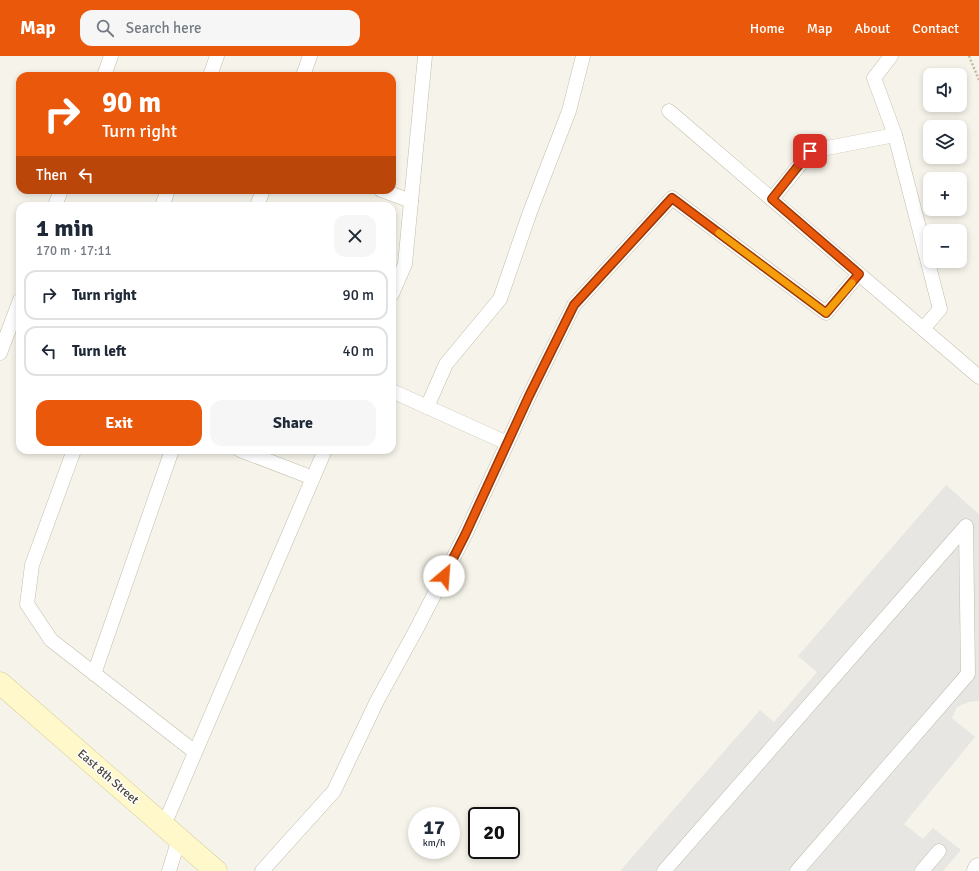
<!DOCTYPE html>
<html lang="en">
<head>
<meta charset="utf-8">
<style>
	:root { --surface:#fff; --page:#f6f6f7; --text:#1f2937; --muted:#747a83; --line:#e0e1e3; --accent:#ea580c }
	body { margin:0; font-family:Signika,sans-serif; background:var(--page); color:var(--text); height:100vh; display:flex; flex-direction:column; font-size:15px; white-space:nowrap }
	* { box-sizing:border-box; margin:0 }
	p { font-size:13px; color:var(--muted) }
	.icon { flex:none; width:22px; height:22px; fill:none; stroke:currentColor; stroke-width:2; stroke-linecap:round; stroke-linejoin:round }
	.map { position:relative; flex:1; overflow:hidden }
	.sheet { position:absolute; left:16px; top:146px; width:380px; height:252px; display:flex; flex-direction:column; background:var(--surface); border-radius:12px; box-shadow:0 2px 6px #0003 }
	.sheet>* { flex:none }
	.hud { position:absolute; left:16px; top:16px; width:380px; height:122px; border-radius:12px; box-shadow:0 2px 6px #0003; background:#ea580c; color:#fff; overflow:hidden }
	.fabs { position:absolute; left:923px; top:12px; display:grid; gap:8px }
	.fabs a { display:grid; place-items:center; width:44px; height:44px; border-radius:8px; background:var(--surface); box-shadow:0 2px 6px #0003; font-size:20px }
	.speed { position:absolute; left:408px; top:751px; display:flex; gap:8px; font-size:20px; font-weight:700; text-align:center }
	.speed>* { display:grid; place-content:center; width:52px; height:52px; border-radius:50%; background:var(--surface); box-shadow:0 2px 6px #0003; line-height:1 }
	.speed small { font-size:10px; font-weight:400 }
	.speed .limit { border:2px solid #111; border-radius:6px; background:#fff; color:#111 }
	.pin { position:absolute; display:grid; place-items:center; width:34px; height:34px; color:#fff; margin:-17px; border-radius:8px; box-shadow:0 2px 6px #0006 }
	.me { position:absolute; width:44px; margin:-22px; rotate:27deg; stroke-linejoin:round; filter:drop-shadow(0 0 3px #0008) }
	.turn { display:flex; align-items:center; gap:14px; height:84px; padding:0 20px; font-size:18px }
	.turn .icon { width:52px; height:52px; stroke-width:2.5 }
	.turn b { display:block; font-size:28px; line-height:34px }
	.then { display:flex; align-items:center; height:38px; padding:0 20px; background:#0003; gap:8px; font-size:15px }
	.round { display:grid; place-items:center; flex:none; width:42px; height:42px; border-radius:12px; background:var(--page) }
	.overview { display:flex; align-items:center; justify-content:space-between; height:68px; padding:0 20px }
	h1 { font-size:24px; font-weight:700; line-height:30px }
	.cta { display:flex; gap:8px; margin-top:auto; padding:8px 20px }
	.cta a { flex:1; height:46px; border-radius:12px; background:var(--accent); color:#fff; font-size:16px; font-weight:700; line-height:46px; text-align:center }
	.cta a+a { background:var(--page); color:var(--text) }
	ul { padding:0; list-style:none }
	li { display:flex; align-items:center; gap:12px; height:50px; margin:0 8px 6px; padding:0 12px; border:2px solid var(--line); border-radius:12px }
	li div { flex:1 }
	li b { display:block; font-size:15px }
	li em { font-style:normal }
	header { display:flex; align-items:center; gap:24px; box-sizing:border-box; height:56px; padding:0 20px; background:var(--accent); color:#fff }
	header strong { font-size:19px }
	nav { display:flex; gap:22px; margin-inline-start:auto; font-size:14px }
	.search { width:280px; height:36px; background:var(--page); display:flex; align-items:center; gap:10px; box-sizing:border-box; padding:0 14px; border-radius:12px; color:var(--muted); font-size:15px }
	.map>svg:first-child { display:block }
	.parking { fill:#e7e6e2 }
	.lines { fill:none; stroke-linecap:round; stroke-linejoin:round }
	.service-casing { stroke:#c2bdac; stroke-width:15 }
	.minor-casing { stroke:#c2bdac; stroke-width:23 }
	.secondary-casing { stroke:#d7ce99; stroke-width:23 }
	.path { stroke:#c4bb9d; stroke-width:2.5; stroke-dasharray:2 2; stroke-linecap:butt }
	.service { stroke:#fff; stroke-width:14 }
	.minor { stroke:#fff; stroke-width:22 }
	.secondary { stroke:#fff8cb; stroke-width:22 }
	.route-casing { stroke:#983908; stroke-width:10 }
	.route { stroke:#ea580c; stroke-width:7 }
	.slow { stroke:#f59e0b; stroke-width:7 }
	.labels { text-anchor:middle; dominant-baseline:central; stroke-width:3; stroke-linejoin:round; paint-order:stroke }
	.street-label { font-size:12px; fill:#4a4538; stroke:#fff }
</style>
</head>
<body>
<header>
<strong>Map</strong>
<div class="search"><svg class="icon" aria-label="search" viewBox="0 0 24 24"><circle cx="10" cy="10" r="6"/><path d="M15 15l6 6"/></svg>Search here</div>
<nav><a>Home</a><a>Map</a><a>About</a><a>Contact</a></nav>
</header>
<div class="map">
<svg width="979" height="815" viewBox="0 0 979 815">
	<rect width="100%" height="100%" fill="#f6f4ea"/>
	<!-- parking -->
	<path class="parking" d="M 946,429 L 979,458 L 979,645 L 969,646 L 957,651 L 952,662 L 975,681 L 904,768 L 923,783 L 933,772 L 961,794 L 943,815 L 620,815 L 760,654 L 774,666 L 817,616 L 798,600 Z"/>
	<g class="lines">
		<!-- service casing -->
		<g class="service-casing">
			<g id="service">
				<path d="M 891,0 L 874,22 L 895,79"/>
				<path d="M 104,20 L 111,0"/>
				<path d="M 210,20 L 217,0"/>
				<path d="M 303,20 L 310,0"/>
				<path d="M 669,55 L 979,321"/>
				<path d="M 381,134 L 411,145"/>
				<path d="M 772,143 L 811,95 L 895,79 L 940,253 L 923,273"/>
				<path d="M 55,150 L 61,134"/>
				<path d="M 162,150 L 168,134"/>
				<path d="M 257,150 L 263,134"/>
				<path d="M 392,238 L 405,208 L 425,0"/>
				<path d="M 0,297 L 20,244"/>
				<path d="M 392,335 L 507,387"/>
				<path d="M 427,351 L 446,308 L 500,243 L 530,156 L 569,55 L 583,0"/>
				<path d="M 74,394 L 32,509 L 27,548 L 51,584 L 195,696"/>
				<path d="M 240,394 L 313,422"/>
				<path d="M 94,618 L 172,394"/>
				<path d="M 164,769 L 325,394"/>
				<path d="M 169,815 L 179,783"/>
				<path d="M 262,815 L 334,735 L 377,645 L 416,574 L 465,479 L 529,340 L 574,249 L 672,142 L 826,257 L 859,218"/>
				<path d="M 664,815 L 966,470 L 968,618 L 797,815"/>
				<path d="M 922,815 L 939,795"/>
			</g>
		</g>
		<!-- minor casing -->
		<g class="minor-casing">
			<path id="minor" d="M 978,815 L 979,813"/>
		</g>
		<!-- secondary casing -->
		<g class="secondary-casing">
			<path id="secondary" d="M 0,627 L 216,815"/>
		</g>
		<!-- path -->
		<path class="path" d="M 969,0 L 979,24"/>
		<!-- service -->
		<use href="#service" class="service"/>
		<!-- minor -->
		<use href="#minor" class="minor"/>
		<!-- secondary -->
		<use href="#secondary" class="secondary"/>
	</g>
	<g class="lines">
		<!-- route casing -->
		<g class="route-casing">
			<path id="route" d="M 444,520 L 465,479 L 529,340 L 574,249 L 672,142 L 826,257 L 859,218 L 772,143 L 810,95"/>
		</g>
		<!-- route -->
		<use href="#route" class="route"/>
		<!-- slow -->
		<path class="slow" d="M 719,177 L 826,257 L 852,227"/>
	</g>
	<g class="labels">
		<!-- street labels -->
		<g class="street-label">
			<text transform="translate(108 721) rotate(41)">East 8th Street</text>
		</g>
	</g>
</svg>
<div class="fabs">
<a><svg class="icon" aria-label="sound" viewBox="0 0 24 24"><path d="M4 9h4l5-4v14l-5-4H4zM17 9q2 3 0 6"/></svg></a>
<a><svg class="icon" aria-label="layers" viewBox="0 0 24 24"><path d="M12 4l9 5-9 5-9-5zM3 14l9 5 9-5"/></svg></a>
<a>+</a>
<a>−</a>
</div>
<div class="speed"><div>17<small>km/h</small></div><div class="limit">20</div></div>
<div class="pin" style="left:810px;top:95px;background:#d93025"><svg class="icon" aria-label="arrive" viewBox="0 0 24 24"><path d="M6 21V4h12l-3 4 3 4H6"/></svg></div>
<svg class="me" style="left:444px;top:520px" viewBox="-20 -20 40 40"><circle r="19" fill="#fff"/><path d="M0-13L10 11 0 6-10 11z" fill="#ea580c"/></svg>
<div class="hud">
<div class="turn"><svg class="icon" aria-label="right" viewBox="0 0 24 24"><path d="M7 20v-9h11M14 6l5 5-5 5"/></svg><div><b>90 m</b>Turn right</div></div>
<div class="then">Then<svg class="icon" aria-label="left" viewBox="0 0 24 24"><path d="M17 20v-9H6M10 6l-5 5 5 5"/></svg></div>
</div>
<section class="sheet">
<div class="overview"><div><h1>1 min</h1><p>170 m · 17:11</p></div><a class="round"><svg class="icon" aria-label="close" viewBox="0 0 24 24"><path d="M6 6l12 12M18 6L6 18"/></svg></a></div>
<ul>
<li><svg class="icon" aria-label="right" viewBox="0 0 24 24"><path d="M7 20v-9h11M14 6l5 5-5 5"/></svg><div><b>Turn right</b></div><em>90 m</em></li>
<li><svg class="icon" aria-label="left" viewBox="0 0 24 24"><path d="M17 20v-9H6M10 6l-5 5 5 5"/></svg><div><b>Turn left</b></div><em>40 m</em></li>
</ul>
<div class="cta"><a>Exit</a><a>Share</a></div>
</section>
</div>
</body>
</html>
